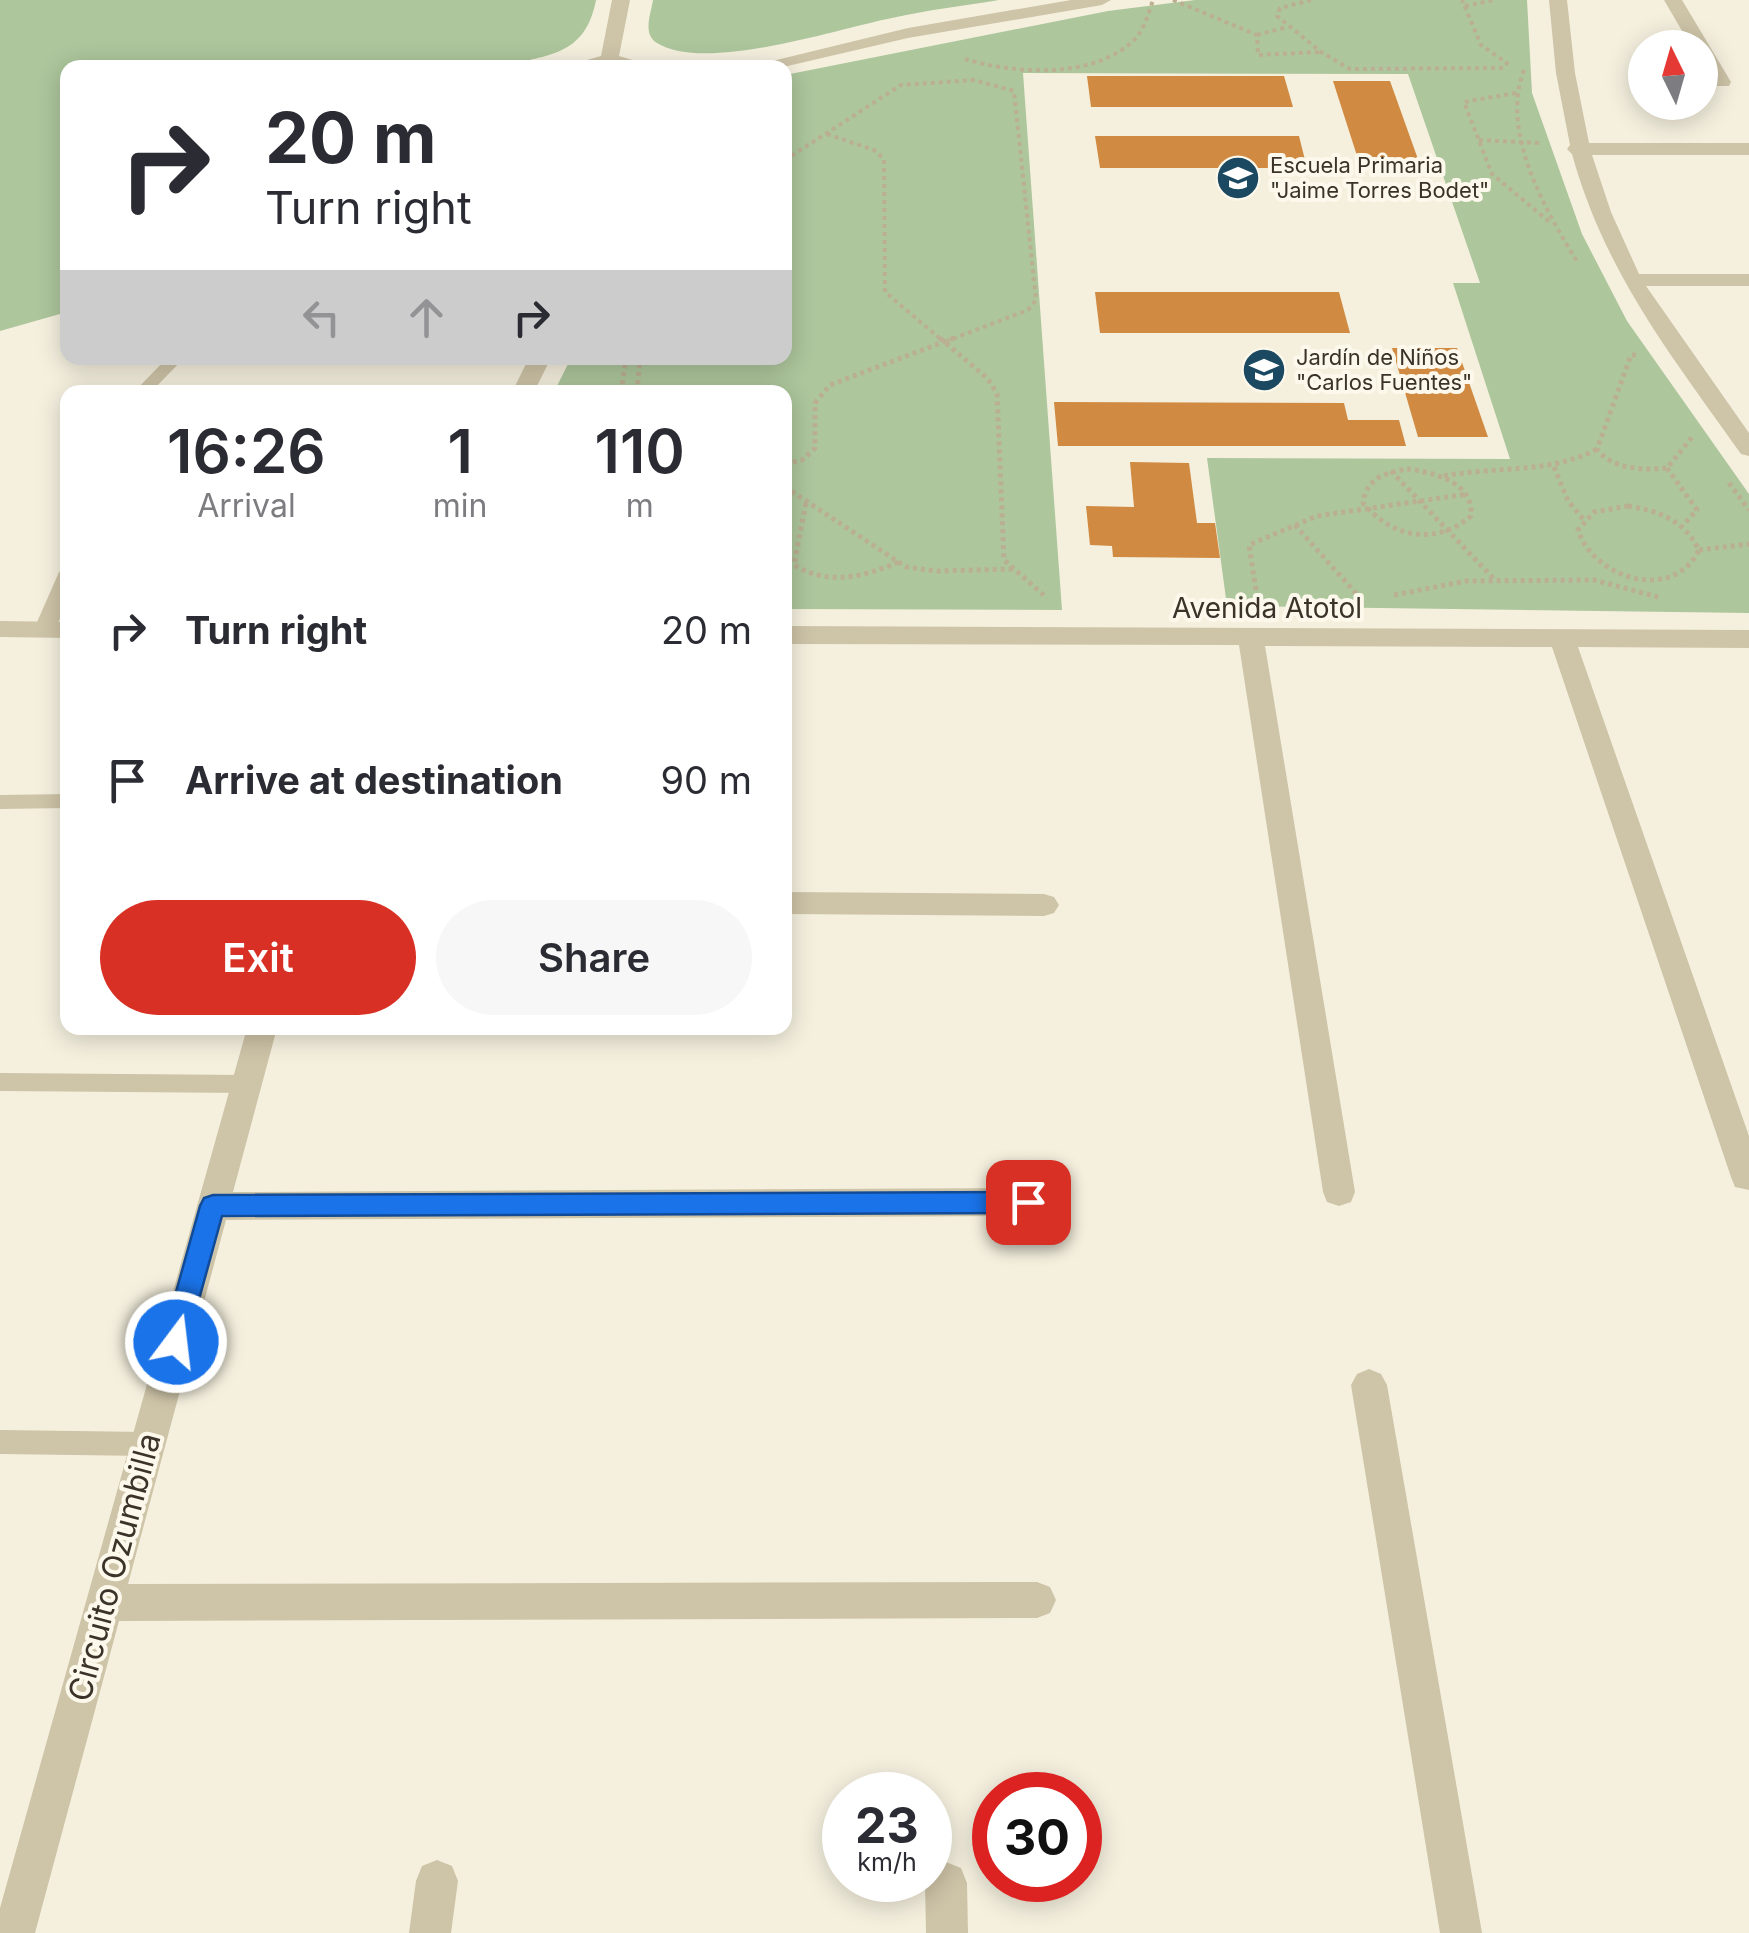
<!DOCTYPE html>
<html lang="en">
<head>
<meta charset="utf-8">
<style>
	:root { --surface:#fff; --page:#f7f7f7; --text:#2b2b33; --muted:#7c7c81; --accent:#d93025 }
	body { margin:0; font-family:Inter,sans-serif; background:var(--page); color:var(--text); height:100vh; display:flex; flex-direction:column; font-size:38px; white-space:nowrap }
	* { box-sizing:border-box; margin:0 }
	p { font-size:32px; color:var(--muted) }
	.icon { flex:none; width:55px; height:55px; fill:none; stroke:currentColor; stroke-width:2; stroke-linecap:round; stroke-linejoin:round }
	.map { position:relative; flex:1; overflow:hidden }
	.drawer { position:absolute; left:60px; top:385px; width:732px; height:650px; display:flex; flex-direction:column; background:var(--surface); border-radius:20px; box-shadow:0 5px 25px #0003 }
	.drawer>* { flex:none }
	.banner { position:absolute; left:60px; top:60px; width:732px; height:305px; border-radius:20px; box-shadow:0 5px 25px #0003; background:#fff; color:var(--text); overflow:hidden }
	.needle { width:65px; rotate:355deg }
	.buttons { position:absolute; left:1628px; top:30px; display:grid; gap:20px }
	.buttons a { display:grid; place-items:center; width:90px; height:90px; border-radius:50%; background:var(--surface); box-shadow:0 5px 25px #0003; font-size:50px }
	.speed { position:absolute; left:822px; top:1772px; display:flex; gap:20px; font-size:50px; font-weight:700; text-align:center }
	.speed>* { display:grid; place-content:center; width:130px; height:130px; border-radius:50%; background:var(--surface); box-shadow:0 5px 25px #0003; line-height:1 }
	.speed small { font-size:25px; font-weight:400 }
	.speed .limit { border:15px solid #d22; background:#fff; color:#111 }
	.pin { position:absolute; display:grid; place-items:center; width:85px; height:85px; color:#fff; margin:-42px; border-radius:20px; box-shadow:0 5px 15px #0006 }
	.me { position:absolute; width:110px; margin:-55px; rotate:15deg; stroke-linejoin:round; filter:drop-shadow(0 0 8px #0008) }
	.turn { display:flex; align-items:center; gap:35px; height:210px; padding:0 40px; font-size:45px }
	.turn .icon { width:130px; height:130px; stroke-width:2.5 }
	.turn b { display:block; font-size:70px; line-height:85px }
	.lanes { display:flex; align-items:center; height:95px; padding:0 40px; background:#0003; justify-content:center; gap:50px; direction:ltr }
	.lanes .off { opacity:.35 }
	.eta { display:flex; justify-content:space-evenly; align-items:center; height:170px; text-align:center }
	.eta b { font-size:60px; font-weight:600; line-height:70px }
	.button { display:flex; gap:20px; margin-top:auto; padding:20px 40px }
	.button a { flex:1; height:115px; border-radius:60px; background:var(--accent); color:#fff; font-size:40px; font-weight:600; line-height:115px; text-align:center }
	.button a+a { background:var(--page); color:var(--text) }
	ul { padding:0; list-style:none }
	li { display:flex; align-items:center; gap:30px; height:150px; padding:0 40px }
	li div { flex:1 }
	li b { display:block; font-size:38px }
	li em { font-style:normal }
	.map>svg:first-child { display:block }
	.green { fill:#adc69c }
	.building { fill:#d08a41 }
	.lines { fill:none; stroke-linecap:round; stroke-linejoin:round }
	.path-far1 { stroke:#bbaf92; stroke-width:4; stroke-dasharray:4 4; stroke-linecap:butt }
	.path { stroke:#bbaf92; stroke-width:5; stroke-dasharray:4 4; stroke-linecap:butt }
	.lane { fill:#cec4a8; fill-rule:evenodd }
	.street { fill:#cec4a8; fill-rule:evenodd }
	.route { fill:#1a73e8; stroke:#114b97; stroke-width:2.5 }
	.labels { text-anchor:middle; dominant-baseline:central; stroke-width:8; stroke-linejoin:round; paint-order:stroke }
	.far-poi-label { font-size:22px; fill:#3b3329; stroke:#fcf8eb; text-anchor:start }
	.street-label { font-size:28px; fill:#3b3329; stroke:#fcf8eb }
	.near-street-label { font-size:32px; fill:#3b3329; stroke:#fcf8eb }
</style>
</head>
<body>
<div class="map">
<svg width="1749" height="1933" viewBox="0 0 1749 1933">
	<rect width="100%" height="100%" fill="#f5f0de"/>
	<!-- green -->
	<g class="green">
		<path d="M 0,0 L 596,0 C 585,57 548,54 500,67 L 68,68 L 67,312 L 0,331 Z"/>
		<path d="M 653,0 L 999,0 C 963,6 927,10 892,18 C 836,29 706,73 657,43 C 642,34 651,14 653,0 Z"/>
		<path d="M 1195,0 L 1527,0 L 1532,93 L 1582,234 L 1627,321 L 1749,494 L 1749,613 L 1227,606 L 1207,458 L 1510,459 L 1453,283 L 1480,283 L 1408,74 L 1023,73 L 1062,610 L 785,609 L 785,392 L 554,392 L 571,358 L 785,358 L 785,75 L 1108,11 Z"/>
	</g>
	<!-- building -->
	<g class="building">
		<path d="M 1087,76 L 1284,76 L 1293,107 L 1091,107 Z"/>
		<path d="M 1333,81 L 1390,81 L 1419,162 L 1359,162 Z"/>
		<path d="M 1095,136 L 1299,136 L 1307,168 L 1100,168 Z"/>
		<path d="M 1095,292 L 1339,292 L 1350,333 L 1100,333 Z"/>
		<path d="M 1392,348 L 1457,348 L 1488,437 L 1418,437 Z"/>
		<path d="M 1054,402 L 1344,403 L 1348,420 L 1399,420 L 1406,446 L 1058,446 Z"/>
		<path d="M 1130,462 L 1189,463 L 1197,523 L 1215,523 L 1220,558 L 1113,557 L 1112,546 L 1090,545 L 1086,506 L 1134,507 Z"/>
	</g>
	<g class="lines">
		<!-- path-far1 -->
		<g class="path-far1">
			<path d="M 1173,0 L 1257,35 L 1258,55 L 1319,52"/>
			<path d="M 1311,0 L 1280,8 L 1277,16 L 1321,52 L 1350,69 L 1503,68 L 1507,63 L 1481,45 L 1462,0"/>
			<path d="M 1465,6 L 1494,0"/>
			<path d="M 1257,35 L 1287,27"/>
			<path d="M 965,59 C 1014,74 1091,79 1132,42 C 1144,31 1148,15 1153,0"/>
			<path d="M 1524,70 C 1500,132 1545,210 1578,263"/>
			<path d="M 1516,93 L 1464,102 L 1492,174 L 1552,224"/>
			<path d="M 827,134 L 874,150 L 884,159 L 885,292 L 943,341"/>
			<path d="M 1479,140 L 1541,143"/>
			<path d="M 785,160 L 901,85 L 974,80 L 1014,91 L 1036,300 L 1028,310 L 947,341"/>
		</g>
		<!-- path -->
		<g class="path">
			<path d="M 940,338 L 988,379 L 997,394 L 1004,560 L 1047,598"/>
			<path d="M 1636,355 L 1631,355 L 1597,449 C 1611,469 1645,471 1667,468 L 1693,436"/>
			<path d="M 621,392 L 626,358"/>
			<path d="M 637,392 L 640,358"/>
			<path d="M 785,464 L 802,460 L 815,448 L 815,403 L 830,385 L 954,338"/>
			<path d="M 1554,467 L 1568,501 L 1584,520"/>
			<path d="M 1667,468 L 1697,510 L 1683,525"/>
			<path d="M 1407,469 C 1433,472 1474,482 1471,516 C 1436,546 1392,538 1363,503 C 1366,478 1385,473 1407,469 Z"/>
			<path d="M 1391,471 L 1495,580"/>
			<path d="M 1444,476 C 1494,466 1551,474 1597,449"/>
			<path d="M 1729,483 L 1749,510"/>
			<path d="M 785,487 L 906,567 L 937,571 L 1014,569"/>
			<path d="M 806,503 L 794,565 C 829,586 863,577 899,562"/>
			<path d="M 1628,506 C 1659,511 1684,520 1699,550 C 1673,603 1594,579 1578,530 L 1594,512 Z"/>
			<path d="M 1295,525 L 1361,599"/>
			<path d="M 1699,550 L 1749,544"/>
			<path d="M 1394,595 L 1466,581 L 1594,580 L 1658,597"/>
			<path d="M 1257,598 L 1249,545 L 1317,516 L 1468,494"/>
		</g>
		<!-- lane -->
		<g class="lane">
			<path d="M 167,358 L 184,358 L 151,392 L 134,392 Z"/>
			<path d="M 68,566 C 68,588 67,626 44,635 L 37,633 L 34,629 L 59,572 Z"/>
			<path d="M 68,794 L 68,808 L 0,809 L 0,795 Z"/>
			<path d="M 0,1073 L 246,1075 L 254,1077 L 258,1084 L 254,1091 L 246,1093 L 0,1091 Z"/>
			<path d="M 0,1430 L 148,1432 L 158,1435 L 162,1444 L 158,1453 L 148,1456 L 0,1454 Z"/>
		</g>
		<!-- street -->
		<g class="street">
			<path d="M 612,0 L 630,0 L 619,56 L 660,68 L 559,68 L 601,56 Z"/>
			<path d="M 1071,0 L 1111,0 L 1102,5 L 908,38 L 779,68 L 743,68 L 908,28 Z"/>
			<path d="M 1549,0 L 1567,0 L 1575,73 L 1589,143 L 1749,143 L 1749,155 L 1592,155 L 1611,212 L 1639,274 L 1749,274 L 1749,286 L 1646,286 L 1749,433 L 1749,456 L 1741,454 C 1671,355 1605,273 1572,154 L 1567,149 L 1570,145 L 1556,73 Z"/>
			<path d="M 1664,0 L 1682,0 L 1731,82 L 1729,86 L 1715,86 L 1700,61 L 1700,48 L 1692,48 Z"/>
			<path d="M 529,358 L 551,358 L 534,392 L 512,392 Z"/>
			<path d="M 0,621 L 68,622 L 68,638 L 0,637 Z"/>
			<path d="M 785,626 L 1749,630 L 1749,648 L 1578,647 L 1749,1136 L 1749,1190 L 1735,1187 L 1731,1177 L 1552,647 L 1265,646 L 1355,1192 L 1351,1202 L 1339,1206 L 1327,1202 L 1323,1192 L 1239,645 L 785,644 Z"/>
			<path d="M 785,892 L 1044,894 L 1054,897 L 1059,905 L 1054,913 L 1044,916 L 785,914 Z"/>
			<path d="M 247,1028 L 277,1028 L 233,1192 L 1028,1188 L 1040,1192 L 1044,1202 L 1040,1212 L 1028,1216 L 226,1220 L 128,1584 L 1037,1582 L 1050,1587 L 1056,1600 L 1050,1613 L 1037,1618 L 119,1621 L 35,1933 L 0,1933 L 0,1908 Z"/>
			<path d="M 1369,1369 L 1381,1374 L 1387,1385 L 1482,1933 L 1440,1933 L 1351,1385 L 1357,1374 Z"/>
			<path d="M 437,1860 L 452,1866 L 458,1881 L 451,1933 L 409,1933 L 416,1881 L 422,1866 Z"/>
			<path d="M 946,1862 L 961,1868 L 967,1883 L 968,1933 L 926,1933 L 925,1883 L 930,1880 L 931,1868 Z"/>
		</g>
	</g>
	<!-- route -->
	<path class="route" d="M 1028,1192 L 1037,1195 L 1040,1202 L 1037,1210 L 1028,1213 L 222,1216 L 185,1350 L 176,1353 L 166,1350 L 162,1342 L 200,1206 L 204,1198 L 213,1195 Z"/>
	<!-- icons -->
	<defs>
		<g id="school-disc" transform="scale(2.25)"><circle r="9.5" fill="#1a4961" stroke="#fcf8eb"/><path d="M0-5L7-2L0 1L-7-2ZM-4 1L0 2.5L4 1V4Q0 6-4 4Z" fill="#fff"/></g>
	</defs>
	<g fill-rule="evenodd">
		<use href="#school-disc" x="1238" y="178"/>
		<use href="#school-disc" x="1264" y="370"/>
	</g>
	<g class="labels">
		<!-- far-poi labels -->
		<g class="far-poi-label">
			<text x="1270" y="165">Escuela Primaria<tspan x="1270" dy="25">"Jaime Torres Bodet"</tspan></text>
			<text x="1296" y="357">Jardín de Niños<tspan x="1296" dy="25">"Carlos Fuentes"</tspan></text>
		</g>
		<!-- street labels -->
		<g class="street-label">
			<text x="1267" y="608">Avenida Atotol</text>
		</g>
		<!-- near-street labels -->
		<g class="near-street-label">
			<text transform="translate(114 1567) rotate(-75)">Circuito Ozumbilla</text>
		</g>
	</g>
</svg>
<div class="buttons">
<a><svg class="needle" viewBox="-14 -14 28 28"><path d="M0-13l5 13h-10z" fill="#e53935"/><path d="M0 13l5-13h-10z" fill="#7c7c81"/></svg></a>
</div>
<div class="speed"><div>23<small>km/h</small></div><div class="limit">30</div></div>
<div class="pin" style="left:1028px;top:1202px;background:#d93025"><svg class="icon" aria-label="arrive" viewBox="0 0 24 24"><path d="M6 21V4h12l-3 4 3 4H6"/></svg></div>
<svg class="me" style="left:176px;top:1342px" viewBox="-20 -20 40 40"><circle r="17" fill="#1a73e8" stroke="#fff" stroke-width="3"/><path d="M0-11L8 9 0 5-8 9z" fill="#fff"/></svg>
<div class="banner">
<div class="turn"><svg class="icon" aria-label="right" viewBox="0 0 24 24"><path d="M7 20v-9h11M14 6l5 5-5 5"/></svg><div><b>20 m</b>Turn right</div></div>
<div class="lanes"><svg class="icon off" aria-label="left" viewBox="0 0 24 24"><path d="M17 20v-9H6M10 6l-5 5 5 5"/></svg><svg class="icon off" aria-label="ahead" viewBox="0 0 24 24"><path d="M12 20V5M6 11l6-6 6 6"/></svg><svg class="icon" aria-label="right" viewBox="0 0 24 24"><path d="M7 20v-9h11M14 6l5 5-5 5"/></svg></div>
</div>
<section class="drawer">
<div class="eta">
<div><b>16:26</b><p>Arrival</p></div>
<div><b>1</b><p>min</p></div>
<div><b>110</b><p>m</p></div>
</div>
<ul>
<li><svg class="icon" aria-label="right" viewBox="0 0 24 24"><path d="M7 20v-9h11M14 6l5 5-5 5"/></svg><div><b>Turn right</b></div><em>20 m</em></li>
<li><svg class="icon" aria-label="arrive" viewBox="0 0 24 24"><path d="M6 21V4h12l-3 4 3 4H6"/></svg><div><b>Arrive at destination</b></div><em>90 m</em></li>
</ul>
<div class="button"><a>Exit</a><a>Share</a></div>
</section>
</div>
</body>
</html>
